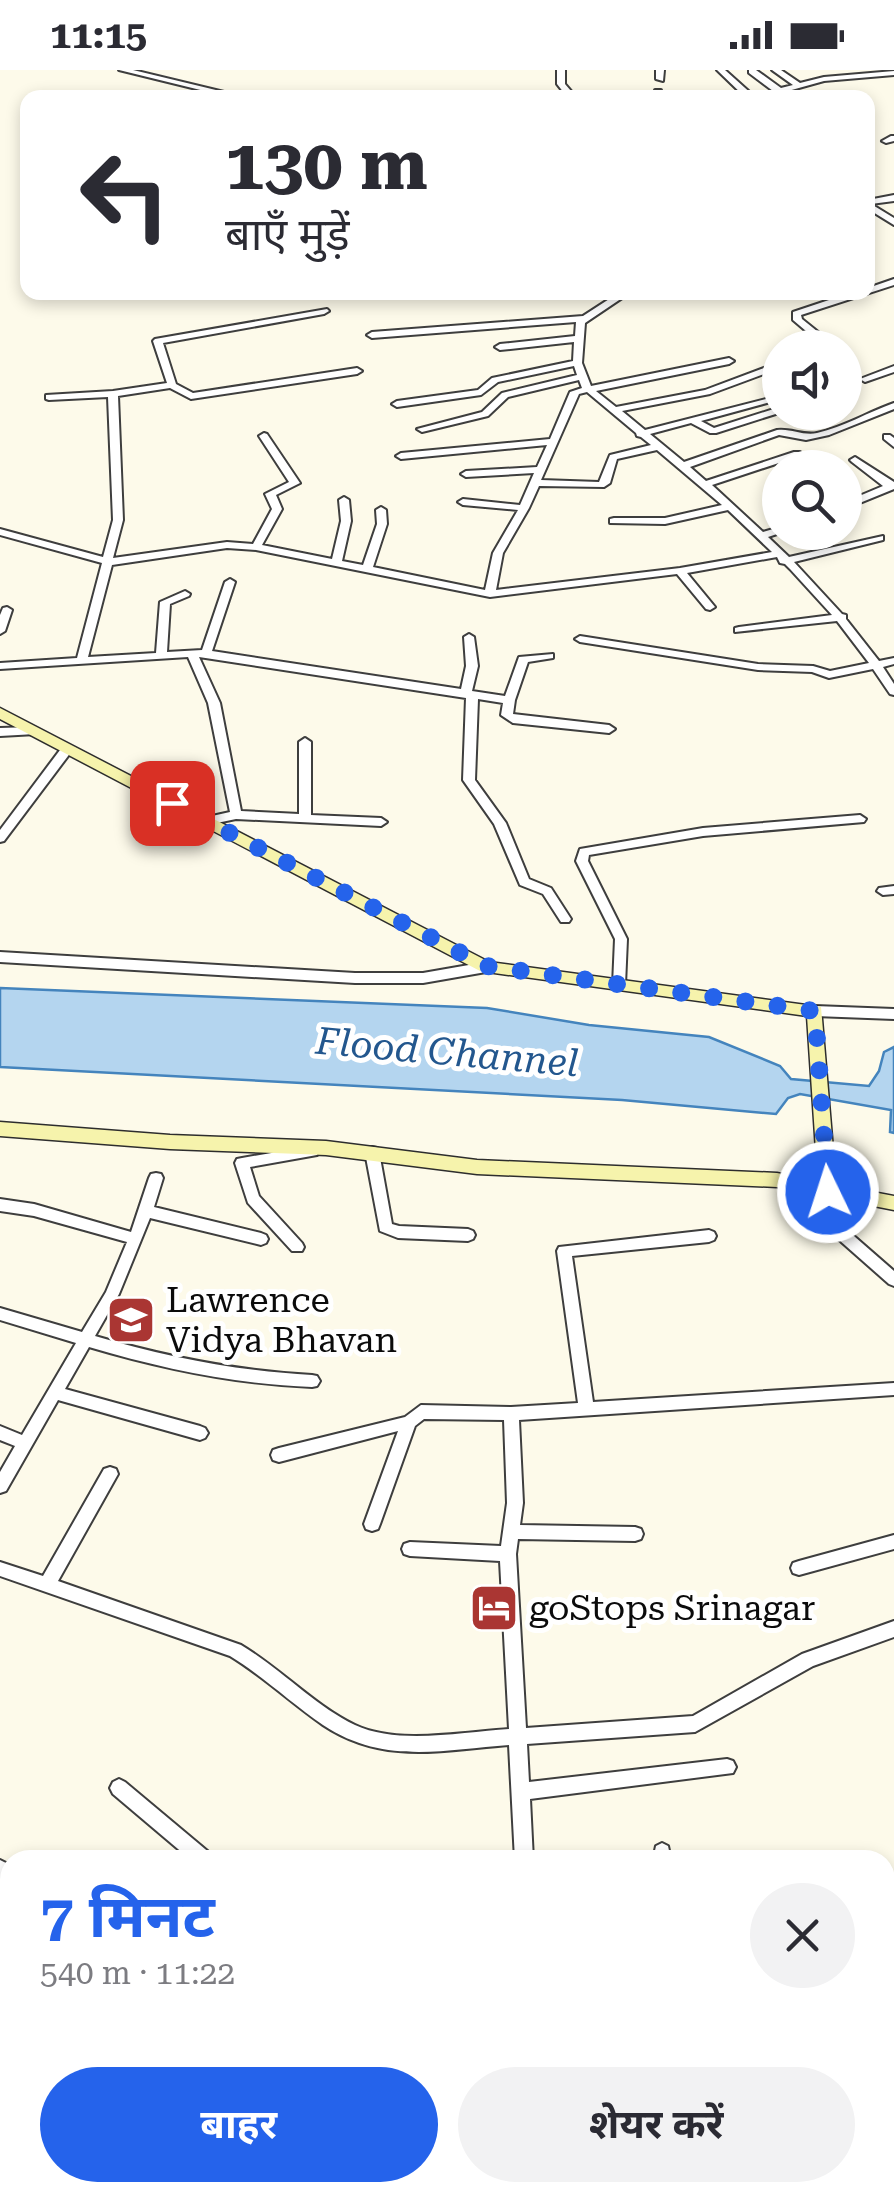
<!DOCTYPE html>
<html lang="hi">
<head>
<meta charset="utf-8">
<style>
	:root { --surface:#fff; --page:#f2f2f3; --text:#2b2b33; --muted:#7c7c81; --accent:#2563eb }
	body { margin:0; font-family:"Roboto Serif","Noto Sans Devanagari",serif; background:var(--page); color:var(--text); height:100vh; display:flex; flex-direction:column; font-size:38px; white-space:nowrap }
	* { box-sizing:border-box; margin:0 }
	p { font-size:32px; color:var(--muted) }
	.icon { flex:none; width:55px; height:55px; fill:none; stroke:currentColor; stroke-width:2; stroke-linecap:round; stroke-linejoin:round }
	.map { position:relative; flex:1; overflow:hidden }
	.panel { position:absolute; left:0px; top:1780px; width:895px; height:352px; display:flex; flex-direction:column; background:var(--surface); border-radius:30px 30px 0 0; box-shadow:0 5px 15px #0003 }
	.panel>* { flex:none }
	.top-card { position:absolute; left:20px; top:20px; width:855px; height:210px; border-radius:20px; box-shadow:0 5px 15px #0003; background:#fff; color:var(--text); overflow:hidden }
	.buttons { position:absolute; left:762px; top:260px; display:grid; gap:20px }
	.buttons a { display:grid; place-items:center; width:100px; height:100px; border-radius:50%; background:var(--surface); box-shadow:0 5px 15px #0003; font-size:50px }
	.pin { position:absolute; display:grid; place-items:center; width:85px; height:85px; color:#fff; margin:-42px; border-radius:20px; box-shadow:0 5px 15px #0006 }
	.me { position:absolute; width:110px; margin:-55px; rotate:356deg; stroke-linejoin:round; filter:drop-shadow(0 0 8px #0008) }
	.turn { display:flex; align-items:center; gap:35px; height:210px; padding:0 40px; font-size:45px }
	.turn .icon { width:130px; height:130px; stroke-width:2.5 }
	.turn b { display:block; font-size:70px; line-height:85px }
	.round { display:grid; place-items:center; flex:none; width:105px; height:105px; border-radius:52px; background:var(--page) }
	.head { display:flex; align-items:center; justify-content:space-between; height:170px; padding:0 40px }
	h1 { font-size:60px; font-weight:700; line-height:75px; color:var(--accent) }
	.primary-button { display:flex; gap:20px; margin-top:auto; padding:20px 40px }
	.primary-button a { flex:1; height:115px; border-radius:60px; background:var(--accent); color:#fff; font-size:40px; font-weight:700; line-height:115px; text-align:center }
	.primary-button a+a { background:var(--page); color:var(--text) }
	.status { display:flex; justify-content:space-between; align-items:center; height:70px; padding:0 50px; background:var(--surface); direction:ltr }
	.status svg { height:28px; fill:currentColor }
	.map>svg:first-child { display:block }
	.water { fill:#b4d5ef; stroke:#4484bd; stroke-width:2.5 }
	.lines { fill:none; stroke-linecap:round; stroke-linejoin:round }
	.street-casing { stroke:#3e3e3e; stroke-width:4 }
	.secondary-casing { stroke:#2d2d2d; stroke-width:3 }
	.street { fill:#fff; fill-rule:evenodd }
	.secondary { fill:#f6f3ac; fill-rule:evenodd }
	.route { stroke:#2563eb; stroke-width:18; stroke-dasharray:0 32.4 }
	.labels { text-anchor:middle; dominant-baseline:central; stroke-width:10; stroke-linejoin:round; paint-order:stroke }
	.poi-label { font-size:35px; fill:#0b0b0b; stroke:#fff; text-anchor:start }
	.water-label { font-size:38px; font-style:italic; fill:#23578e; stroke:#fff }
</style>
</head>
<body>
<div class="status"><b>11:15</b><svg viewBox="0 0 49 12"><path d="M0 12V9h3v3zM5 12V6h3v6zM10 12V3h3v9zM15 12V0h3v12zM26 1h20v11H26zM47 4h2v5h-2z"/></svg></div>
<div class="map">
<svg width="894" height="2132" viewBox="0 0 894 2132">
	<rect width="100%" height="100%" fill="#fdfaea"/>
	<!-- water -->
	<path class="water" d="M 0,918 L 487,938 L 589,955 L 709,967 L 780,996 L 791,1009 L 869,1016 L 879,1001 L 884,982 L 894,977 L 894,1063 L 890,1062 L 891,1040 L 800,1024 L 788,1028 L 776,1044 L 622,1030 L 0,997 Z"/>
	<g class="lines">
		<!-- street casing -->
		<g class="street-casing">
			<g id="street">
				<path d="M 119,0 L 133,0 L 249,28 L 233,28 Z"/>
				<path d="M 557,0 L 565,0 L 565,14 L 577,28 L 568,28 L 557,14 Z"/>
				<path d="M 656,0 L 664,0 L 663,11 L 656,9 Z"/>
				<path d="M 717,0 L 725,0 L 754,26 L 773,21 L 749,3 L 749,0 L 756,0 L 781,18 L 793,15 L 772,0 L 781,0 L 800,13 L 824,7 L 894,1 L 894,5 L 824,11 L 788,21 L 802,28 C 793,28 785,24 778,24 C 767,25 757,28 746,28 Z"/>
				<path d="M 655,20 L 661,20 L 662,28 L 654,28 Z"/>
				<path d="M 891,66 L 894,66 L 894,71 L 886,73 L 882,71 Z"/>
				<path d="M 894,125 L 894,131 L 871,134 L 894,148 L 894,155 L 868,139 L 868,130 Z"/>
				<path d="M 894,209 L 894,215 L 801,245 L 802,249 L 833,274 L 834,278 L 826,278 L 793,250 L 793,242 L 853,222 L 868,222 L 868,218 Z"/>
				<path d="M 620,222 L 631,222 L 585,253 L 582,293 L 591,316 L 729,288 L 734,291 L 729,294 L 596,321 L 616,337 L 705,320 L 780,292 L 780,298 L 710,324 L 622,341 L 645,360 L 778,326 L 778,330 L 701,351 L 714,358 L 780,337 L 780,342 L 782,342 L 716,363 L 710,363 L 691,353 L 650,364 L 684,392 L 777,360 C 791,358 803,366 817,363 C 844,357 868,342 894,333 L 894,339 L 829,365 L 806,370 L 779,365 L 690,397 L 706,411 L 794,382 L 800,382 L 800,386 L 712,415 L 763,462 L 780,457 L 780,462 L 783,462 L 768,467 L 789,487 L 883,466 L 883,470 L 794,492 L 842,544 L 846,545 L 846,549 L 879,591 L 894,588 L 894,594 L 883,597 L 894,614 L 894,625 L 890,624 L 873,599 L 829,608 L 812,602 L 758,600 L 580,572 L 575,569 L 580,566 L 758,594 L 813,596 L 830,601 L 869,593 L 837,551 L 735,562 L 735,558 L 739,557 L 832,545 L 790,499 L 785,494 L 780,493 L 777,487 L 687,503 L 715,537 L 710,540 L 706,539 L 677,504 L 490,527 L 256,480 L 227,478 L 112,495 L 88,587 L 156,583 L 160,532 L 185,521 L 190,524 L 189,526 L 170,534 L 167,582 L 202,580 L 225,512 L 230,509 L 235,512 L 212,581 L 461,619 L 466,596 L 464,567 L 469,564 L 474,567 L 478,596 L 472,621 L 505,626 L 519,587 L 553,584 L 553,588 L 528,592 L 515,630 L 513,644 L 609,655 L 615,659 L 609,663 L 513,653 L 501,645 L 503,633 L 478,629 L 475,710 L 506,753 L 529,809 L 551,818 L 571,849 L 569,852 L 561,852 L 543,824 L 520,815 L 494,754 L 463,710 L 466,628 L 199,587 L 220,633 L 241,741 L 299,744 L 299,672 L 305,668 L 311,672 L 311,745 L 381,748 L 387,752 L 381,756 L 236,749 L 207,755 L 201,751 L 203,748 L 230,742 L 208,633 L 188,587 L 0,599 L 0,593 L 77,588 L 102,493 L 0,465 L 0,459 L 103,487 L 113,450 L 108,327 L 49,330 L 46,329 L 46,325 L 113,321 L 167,313 L 153,271 L 155,269 L 327,239 L 329,241 L 324,244 L 163,273 L 176,314 L 193,323 L 357,298 L 362,301 L 357,304 L 191,329 L 170,318 L 118,326 L 123,450 L 113,488 L 227,472 L 253,474 L 272,439 L 265,424 L 289,412 L 259,366 L 264,363 L 267,364 L 300,413 L 276,425 L 282,439 L 262,475 L 332,489 L 341,451 L 339,430 L 344,427 L 349,430 L 351,451 L 342,491 L 363,495 L 377,454 L 376,440 L 381,437 L 386,440 L 387,454 L 373,497 L 485,520 L 493,483 L 518,440 L 463,435 L 458,432 L 463,429 L 520,435 L 534,403 L 466,407 L 461,404 L 466,401 L 537,397 L 547,375 L 401,389 L 396,386 L 401,383 L 550,369 L 570,322 L 582,318 L 579,310 L 508,327 L 488,346 L 422,362 L 417,359 L 482,342 L 502,323 L 577,305 L 574,296 L 498,312 L 481,325 L 397,337 L 392,334 L 397,331 L 478,320 L 492,308 L 573,291 L 574,272 L 500,280 L 495,277 L 500,274 L 575,266 L 576,252 L 372,268 L 367,265 L 372,262 L 583,246 ZM 587,322 L 636,363 L 637,366 L 641,367 L 651,375 L 610,385 L 599,412 L 541,410 L 579,324 ZM 657,380 L 722,435 L 665,448 L 614,448 L 610,449 L 610,453 L 665,454 L 728,440 L 772,482 L 680,498 L 496,520 L 503,483 L 529,438 L 539,416 L 604,417 L 610,413 L 617,389 Z"/>
				<path d="M 845,295 L 849,296 L 849,300 L 845,301 Z"/>
				<path d="M 894,296 L 894,302 L 865,312 L 860,309 Z"/>
				<path d="M 884,365 L 890,365 L 894,368 L 894,377 L 884,369 Z"/>
				<path d="M 855,387 L 894,412 L 894,419 L 845,439 L 845,432 L 883,416 L 852,392 L 850,390 Z"/>
				<path d="M 7,537 L 12,540 L 5,561 L 0,564 L 0,545 L 3,538 Z"/>
				<path d="M 32,657 L 36,658 L 36,664 L 0,666 L 0,658 Z"/>
				<path d="M 67,675 L 73,679 L 71,682 L 4,771 L 0,772 L 0,760 L 63,676 Z"/>
				<path d="M 860,745 L 866,749 L 864,752 L 703,766 L 589,785 L 588,791 L 627,869 L 625,915 L 624,918 L 614,918 L 613,915 L 615,869 L 576,791 L 580,779 L 703,758 Z"/>
				<path d="M 894,816 L 894,824 L 883,825 L 877,821 L 879,818 Z"/>
				<path d="M 0,882 L 355,903 L 423,903 L 486,892 L 492,897 L 486,902 L 423,913 L 355,913 L 0,892 Z"/>
				<path d="M 815,936 L 894,939 L 894,949 L 815,946 L 808,941 Z"/>
				<path d="M 312,1076 L 317,1077 L 319,1081 L 317,1085 L 250,1097 L 259,1126 L 302,1173 L 304,1177 L 302,1181 L 292,1181 L 248,1133 L 235,1093 L 237,1089 L 242,1088 Z"/>
				<path d="M 372,1077 L 377,1078 L 379,1082 L 392,1154 L 399,1156 L 468,1159 L 473,1161 L 475,1165 L 473,1169 L 468,1171 L 398,1168 L 380,1161 L 365,1082 L 367,1078 Z"/>
				<path d="M 156,1103 L 161,1104 L 163,1108 L 154,1137 L 261,1163 L 266,1165 L 268,1169 L 266,1173 L 261,1175 L 150,1148 L 119,1224 L 95,1266 C 167,1287 237,1301 312,1305 L 317,1306 L 320,1311 L 317,1316 L 312,1317 C 235,1314 163,1299 89,1277 L 65,1319 L 200,1356 L 205,1358 L 208,1363 L 205,1368 L 200,1370 L 58,1330 L 6,1421 L 0,1423 L 0,1402 L 15,1376 L 0,1370 L 0,1356 L 22,1365 L 76,1273 L 0,1250 L 0,1238 L 82,1262 L 106,1222 L 127,1172 L 34,1146 L 0,1141 L 0,1129 L 34,1134 L 131,1162 L 149,1108 L 151,1104 Z"/>
				<path d="M 826,1144 L 831,1146 L 894,1201 L 894,1216 L 889,1214 L 821,1154 L 819,1150 L 821,1146 Z"/>
				<path d="M 709,1160 L 714,1162 L 716,1166 L 714,1170 L 709,1172 L 572,1186 L 593,1332 L 894,1313 L 894,1325 L 519,1350 L 523,1433 L 520,1455 L 635,1457 L 641,1459 L 643,1464 L 641,1469 L 635,1471 L 518,1469 L 516,1484 L 526,1658 L 693,1646 L 802,1584 L 894,1551 L 894,1567 L 813,1596 L 695,1662 L 527,1674 L 529,1712 L 727,1689 L 733,1691 L 736,1697 L 733,1703 L 530,1729 L 533,1790 L 515,1790 L 509,1675 C 442,1680 383,1695 323,1655 C 291,1633 263,1606 230,1586 L 0,1506 L 0,1492 L 43,1506 L 104,1399 L 110,1397 L 116,1399 L 118,1404 L 58,1511 L 241,1575 C 280,1598 315,1636 355,1655 C 397,1675 463,1662 509,1659 L 500,1491 L 410,1486 L 404,1484 L 402,1479 L 404,1474 L 410,1472 L 501,1476 L 507,1433 L 504,1350 L 424,1349 L 415,1356 L 380,1454 L 378,1459 L 372,1461 L 366,1459 L 364,1454 L 398,1361 L 279,1392 L 273,1390 L 271,1385 L 273,1380 L 279,1378 L 405,1347 L 421,1335 L 511,1337 L 578,1333 L 557,1181 L 559,1177 Z"/>
				<path d="M 894,1465 L 894,1479 L 799,1505 L 793,1503 L 791,1498 L 793,1493 L 799,1491 Z"/>
				<path d="M 119,1709 L 125,1712 L 211,1784 L 214,1790 L 191,1790 L 113,1724 L 110,1718 L 113,1712 Z"/>
				<path d="M 662,1773 L 668,1776 L 671,1790 L 653,1790 L 656,1776 Z"/>
				<path d="M 0,1790 L 10,1795 L 10,1815 L 0,1810 Z"/>
				<path d="M 885,1931 L 894,1934 L 894,1952 L 885,1949 Z"/>
				<path d="M 10,2048 L 10,2072 L 0,2079 L 0,2055 Z"/>
				<path d="M 894,2098 L 894,2118 L 885,2120 L 885,2100 Z"/>
				<rect x="531" y="2122" width="20" height="10"/>
				<path d="M 766,2122 L 827,2122 L 824,2129 L 817,2132 L 757,2132 L 760,2125 Z"/>
			</g>
		</g>
		<!-- secondary casing -->
		<g class="secondary-casing">
			<path id="secondary" d="M 0,638 L 489,892 L 821,937 L 836,1115 L 894,1126 L 894,1140 L 777,1117 L 477,1104 L 326,1085 L 170,1079 L 0,1066 L 0,1052 L 170,1065 L 326,1071 L 477,1090 L 777,1103 L 818,1111 L 807,946 L 480,901 L 0,649 Z"/>
		</g>
		<!-- street -->
		<use href="#street" class="street"/>
		<!-- secondary -->
		<use href="#secondary" class="secondary"/>
	</g>
	<g class="lines">
		<!-- route -->
		<path class="route" d="M 172,733 L 486,896 L 815,941 L 828,1122"/>
	</g>
	<!-- icons -->
	<defs>
		<g id="school-square" transform="scale(2.5)"><rect x="-9" y="-9" width="18" height="18" rx="4" fill="#aa3633" stroke="#fff"/><path d="M0-5L7-2L0 1L-7-2ZM-4 1L0 2.5L4 1V4Q0 6-4 4Z" fill="#fff"/></g>
		<g id="hotel-square" transform="scale(2.5)"><rect x="-9" y="-9" width="18" height="18" rx="4" fill="#aa3633" stroke="#fff"/><path d="M-6-4.5h1.5V1H6V5H4.5V3h-9V5H-6ZM-4 0a1.8 1.8 0 1 1 3.6 0ZM.5 0V-2.5h3Q6-2.5 6 0Z" fill="#fff"/></g>
	</defs>
	<g fill-rule="evenodd">
		<use href="#school-square" x="131" y="1250"/>
		<use href="#hotel-square" x="494" y="1538"/>
	</g>
	<g class="labels">
		<!-- poi labels -->
		<g class="poi-label">
			<text x="166" y="1230">Lawrence<tspan x="166" dy="40">Vidya Bhavan</tspan></text>
			<text x="529" y="1538">goStops Srinagar</text>
		</g>
		<!-- water labels -->
		<g class="water-label">
			<text transform="translate(447 982) rotate(5)">Flood Channel</text>
		</g>
	</g>
</svg>
<div class="buttons">
<a><svg class="icon" aria-label="sound" viewBox="0 0 24 24"><path d="M4 9h4l5-4v14l-5-4H4zM17 9q2 3 0 6"/></svg></a>
<a><svg class="icon" aria-label="search" viewBox="0 0 24 24"><circle cx="10" cy="10" r="6"/><path d="M15 15l6 6"/></svg></a>
</div>
<div class="pin" style="left:172px;top:733px;background:#d93025"><svg class="icon" aria-label="arrive" viewBox="0 0 24 24"><path d="M6 21V4h12l-3 4 3 4H6"/></svg></div>
<svg class="me" style="left:828px;top:1122px" viewBox="-20 -20 40 40"><circle r="17" fill="#2563eb" stroke="#fff" stroke-width="3"/><path d="M0-11L8 9 0 5-8 9z" fill="#fff"/></svg>
<div class="top-card">
<div class="turn"><svg class="icon" aria-label="left" viewBox="0 0 24 24"><path d="M17 20v-9H6M10 6l-5 5 5 5"/></svg><div><b>130 m</b>बाएँ मुड़ें</div></div>
</div>
<section class="panel">
<div class="head"><div><h1>7 मिनट</h1><p>540 m · 11:22</p></div><a class="round"><svg class="icon" aria-label="close" viewBox="0 0 24 24"><path d="M6 6l12 12M18 6L6 18"/></svg></a></div>
<div class="primary-button"><a>बाहर</a><a>शेयर करें</a></div>
</section>
</div>
</body>
</html>
